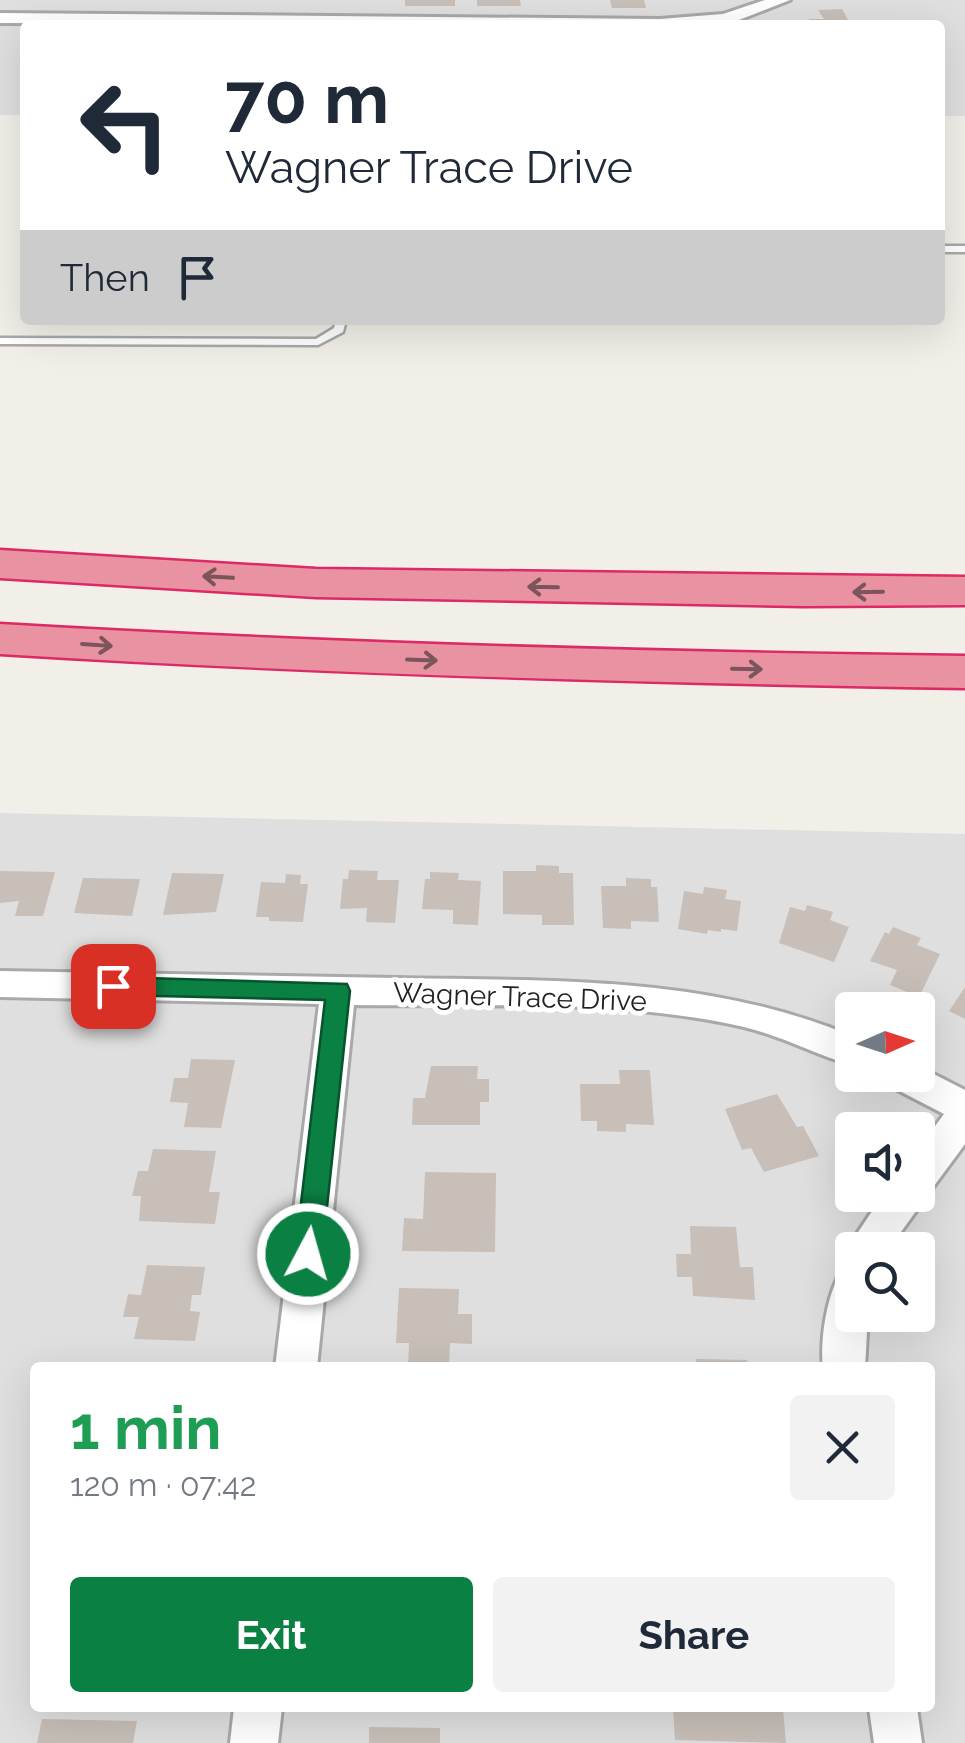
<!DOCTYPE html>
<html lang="en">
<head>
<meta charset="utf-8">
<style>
	:root { --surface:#fff; --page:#f2f2f3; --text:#1f2937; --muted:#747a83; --accent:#0b8043 }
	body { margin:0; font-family:Raleway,sans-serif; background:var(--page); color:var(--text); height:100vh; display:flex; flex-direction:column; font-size:38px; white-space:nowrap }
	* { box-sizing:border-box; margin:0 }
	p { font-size:32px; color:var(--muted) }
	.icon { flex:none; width:55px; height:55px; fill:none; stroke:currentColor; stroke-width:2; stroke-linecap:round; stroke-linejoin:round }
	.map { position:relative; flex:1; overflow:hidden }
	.panel { position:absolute; left:30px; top:1362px; width:905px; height:350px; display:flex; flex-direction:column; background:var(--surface); border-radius:10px; box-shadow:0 10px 40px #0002 }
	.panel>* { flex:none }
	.banner { position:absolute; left:20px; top:20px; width:925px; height:305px; border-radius:10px; box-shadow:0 10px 40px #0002; background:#fff; color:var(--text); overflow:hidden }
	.needle { width:65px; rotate:87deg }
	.tools { position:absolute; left:835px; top:992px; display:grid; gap:20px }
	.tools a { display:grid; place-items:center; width:100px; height:100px; border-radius:10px; background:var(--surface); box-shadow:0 10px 40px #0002; font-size:50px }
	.pin { position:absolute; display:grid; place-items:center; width:85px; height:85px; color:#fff; margin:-42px; border-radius:20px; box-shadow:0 5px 15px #0006 }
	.me { position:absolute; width:110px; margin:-55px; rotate:6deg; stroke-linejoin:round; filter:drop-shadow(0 0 8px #0008) }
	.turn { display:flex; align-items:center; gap:35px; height:210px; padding:0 40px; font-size:45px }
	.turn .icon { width:130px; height:130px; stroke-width:2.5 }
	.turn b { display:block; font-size:70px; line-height:85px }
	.then { display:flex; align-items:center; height:95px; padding:0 40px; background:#0003; gap:20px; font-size:38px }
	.round { display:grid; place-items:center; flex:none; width:105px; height:105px; border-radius:10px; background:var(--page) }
	.head { display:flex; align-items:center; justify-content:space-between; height:170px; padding:0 40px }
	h1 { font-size:60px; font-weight:700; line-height:75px; color:#1e9e55 }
	.action { display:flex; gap:20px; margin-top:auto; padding:20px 40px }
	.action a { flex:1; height:115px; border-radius:10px; background:var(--accent); color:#fff; font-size:40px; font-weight:700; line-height:115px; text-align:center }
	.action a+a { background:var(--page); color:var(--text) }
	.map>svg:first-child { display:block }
	.residential { fill:#e0dfdf; fill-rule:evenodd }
	.building { fill:#c7bfb8 }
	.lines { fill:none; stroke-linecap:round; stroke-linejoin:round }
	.lane-casing { stroke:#a9a9a9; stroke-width:5 }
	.street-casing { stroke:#a9a9a9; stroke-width:6 }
	.highway-casing { stroke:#dc2a67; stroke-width:5 }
	.lane { fill:#fff; fill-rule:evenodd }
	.street { fill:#fff; fill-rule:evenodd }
	.highway { fill:#e892a2; fill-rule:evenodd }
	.oneway { stroke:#7b545c }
	.route { fill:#0b8043; stroke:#07532c; stroke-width:2.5 }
	.labels { text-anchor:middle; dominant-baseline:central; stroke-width:10; stroke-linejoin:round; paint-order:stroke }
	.street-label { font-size:28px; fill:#222; stroke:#fff }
</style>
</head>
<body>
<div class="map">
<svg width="965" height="1743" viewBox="0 0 965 1743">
	<rect width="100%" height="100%" fill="#f2efe9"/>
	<!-- residential -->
	<g class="residential">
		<path d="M 0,0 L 965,0 L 965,116 L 940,116 L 940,25 L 25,25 L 25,115 L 0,115 Z"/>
		<path d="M 0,813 L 965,834 L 965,1743 L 0,1743 ZM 852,1010 L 918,1010 L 918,1075 L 852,1075 ZM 852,1130 L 918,1130 L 918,1195 L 852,1195 ZM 852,1250 L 918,1250 L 918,1315 L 852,1315 ZM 35,1368 L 930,1368 L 930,1708 L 35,1708 Z"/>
	</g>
	<!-- building -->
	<g class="building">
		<rect x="405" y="0" width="50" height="6"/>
		<path d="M 477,0 L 520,0 L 521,6 L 477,6 Z"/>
		<path d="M 610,0 L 644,0 L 646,8 L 612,8 Z"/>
		<path d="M 842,9 L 851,25 L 812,25 L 809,19 L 824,19 L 818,10 Z"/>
		<path d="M 536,865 L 559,866 L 559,873 L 573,873 L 574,925 L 542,925 L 542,915 L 503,914 L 503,871 L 536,871 Z"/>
		<path d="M 349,870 L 378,871 L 377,880 L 399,880 L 395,923 L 366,922 L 367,908 L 340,909 L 343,879 L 348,879 Z"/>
		<path d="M 0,871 L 55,872 L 43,916 L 15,916 L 19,901 L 0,903 Z"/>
		<path d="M 430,872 L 459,873 L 458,880 L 481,881 L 478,925 L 453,924 L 453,910 L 422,909 L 425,879 L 430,879 Z"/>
		<path d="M 172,873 L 224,874 L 216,912 L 163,915 Z"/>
		<path d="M 286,874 L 301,875 L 300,884 L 308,884 L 303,922 L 269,921 L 269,917 L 256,917 L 261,882 L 285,883 Z"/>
		<path d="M 83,878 L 140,879 L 132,916 L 74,913 Z"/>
		<path d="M 626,878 L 651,879 L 651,887 L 657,887 L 659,922 L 631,921 L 631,929 L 603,928 L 601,886 L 626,886 Z"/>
		<path d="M 704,887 L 727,890 L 725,899 L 741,901 L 737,931 L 721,929 L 721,932 L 708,930 L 707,934 L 678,929 L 684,891 L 703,894 Z"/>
		<path d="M 807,905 L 833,912 L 830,920 L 849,927 L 834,962 L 779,943 L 790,907 L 805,911 Z"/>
		<path d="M 893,927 L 921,938 L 917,945 L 940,954 L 919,997 L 890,985 L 897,970 L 870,961 L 885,932 L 889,934 Z"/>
		<path d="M 965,987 L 965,1019 L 949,1011 Z"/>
		<path d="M 191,1059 L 235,1060 L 221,1128 L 184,1127 L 188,1103 L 170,1102 L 174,1078 L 188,1078 Z"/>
		<path d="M 431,1066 L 478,1066 L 477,1079 L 489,1079 L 489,1102 L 480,1102 L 480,1125 L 412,1125 L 413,1098 L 425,1098 Z"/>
		<path d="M 619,1070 L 650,1070 L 654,1125 L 626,1124 L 626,1132 L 597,1131 L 597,1121 L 581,1121 L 580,1084 L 620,1084 Z"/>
		<path d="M 777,1094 L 797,1127 L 803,1126 L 819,1156 L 764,1172 L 751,1148 L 742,1150 L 725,1109 Z"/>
		<path d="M 153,1149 L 216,1151 L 209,1192 L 220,1192 L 215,1224 L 139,1221 L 141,1196 L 132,1196 L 138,1171 L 148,1171 Z"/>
		<path d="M 425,1172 L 496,1173 L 495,1252 L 402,1251 L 404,1218 L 423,1219 Z"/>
		<path d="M 690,1226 L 736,1227 L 740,1267 L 753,1267 L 755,1300 L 693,1296 L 692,1277 L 677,1277 L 676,1254 L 691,1254 Z"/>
		<path d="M 147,1265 L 205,1267 L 201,1295 L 192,1295 L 190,1311 L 200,1312 L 195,1341 L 134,1339 L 139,1317 L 123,1317 L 128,1294 L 141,1295 Z"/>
		<path d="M 399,1288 L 459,1289 L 458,1314 L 472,1314 L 472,1344 L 450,1343 L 449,1368 L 408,1368 L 409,1343 L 396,1343 Z"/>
		<path d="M 696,1359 L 747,1360 L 748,1368 L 696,1368 Z"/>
		<path d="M 673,1708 L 783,1708 L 786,1743 L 675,1740 Z"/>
		<path d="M 42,1719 L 137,1721 L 133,1743 L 37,1743 Z"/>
		<path d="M 369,1727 L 440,1728 L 440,1743 L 369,1743 Z"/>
	</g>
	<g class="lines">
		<!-- lane casing -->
		<g class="lane-casing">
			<g id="lane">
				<rect x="940" y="246" width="25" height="6"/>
				<path d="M 336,320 L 346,320 L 343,332 L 318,345 L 0,344 L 0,338 L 316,339 L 334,328 Z"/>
			</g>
		</g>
		<!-- street casing -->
		<g class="street-casing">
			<g id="street">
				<path d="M 765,0 L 790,0 L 731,23 L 714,25 L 0,23 L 0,13 L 660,19 L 723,14 Z"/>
				<path d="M 0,971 C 132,973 264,976 396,978 C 552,981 705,975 852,1036 L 852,1065 C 816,1055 782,1036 744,1027 C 617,998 483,1007 354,1005 L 317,1368 L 275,1368 L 319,1004 L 0,997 Z"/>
				<path d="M 918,1066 L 965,1090 L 965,1144 L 931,1190 L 923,1193 L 919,1207 L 888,1250 L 852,1250 L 852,1262 L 846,1250 L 883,1195 L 918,1195 L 918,1149 L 944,1114 L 888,1085 L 883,1075 L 918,1075 Z"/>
				<path d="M 852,1272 L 852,1315 L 868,1315 L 865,1368 L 823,1368 C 820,1340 826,1302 838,1277 Z"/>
				<path d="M 234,1708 L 282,1708 L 278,1743 L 230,1743 Z"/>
				<path d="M 869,1708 L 917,1708 L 922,1743 L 874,1743 Z"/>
			</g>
		</g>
		<!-- highway casing -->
		<g class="highway-casing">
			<g id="highway">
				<path d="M 0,550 L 316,569 L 965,577 L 965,605 L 803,606 L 316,597 L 0,578 Z"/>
				<path d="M 0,624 C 322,643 643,652 965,656 L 965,688 C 643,683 322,674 0,654 Z"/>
			</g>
		</g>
		<!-- lane -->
		<use href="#lane" class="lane"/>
		<!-- street -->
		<use href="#street" class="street"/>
		<!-- highway -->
		<use href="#highway" class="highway"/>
	</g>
	<!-- one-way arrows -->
	<defs><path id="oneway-shaft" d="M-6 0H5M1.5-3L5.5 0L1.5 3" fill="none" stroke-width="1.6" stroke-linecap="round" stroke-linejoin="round" transform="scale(2.5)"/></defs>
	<g class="oneway">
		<use href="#oneway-shaft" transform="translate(218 577) rotate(-177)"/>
		<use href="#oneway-shaft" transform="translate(543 587) rotate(-179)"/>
		<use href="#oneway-shaft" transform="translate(868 592) rotate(179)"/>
		<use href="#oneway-shaft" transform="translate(97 645) rotate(4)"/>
		<use href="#oneway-shaft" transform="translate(422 660) rotate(2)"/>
		<use href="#oneway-shaft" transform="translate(747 669) rotate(1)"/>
	</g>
	<!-- route -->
	<path class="route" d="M 113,977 L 347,984 L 350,991 L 322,1254 L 318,1263 L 308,1267 L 299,1263 L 295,1254 L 325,1000 L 113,995 L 104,993 L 101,986 L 104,979 Z"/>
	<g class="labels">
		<!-- street labels -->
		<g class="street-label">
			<text transform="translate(520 997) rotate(2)">Wagner Trace Drive</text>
		</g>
	</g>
</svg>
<div class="tools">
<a><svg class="needle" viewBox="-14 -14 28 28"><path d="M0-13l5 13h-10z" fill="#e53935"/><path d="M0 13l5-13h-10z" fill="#747a83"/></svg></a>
<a><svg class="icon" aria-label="sound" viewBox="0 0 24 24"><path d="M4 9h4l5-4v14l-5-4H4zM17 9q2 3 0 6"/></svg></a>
<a><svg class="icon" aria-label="search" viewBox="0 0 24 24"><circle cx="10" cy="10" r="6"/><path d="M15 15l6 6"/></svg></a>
</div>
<div class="pin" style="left:113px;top:986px;background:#d93025"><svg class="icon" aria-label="arrive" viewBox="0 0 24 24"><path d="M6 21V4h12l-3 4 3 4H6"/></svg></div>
<svg class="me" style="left:308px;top:1254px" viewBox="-20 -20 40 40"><circle r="17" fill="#0b8043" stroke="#fff" stroke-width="3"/><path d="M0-11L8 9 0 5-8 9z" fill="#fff"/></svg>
<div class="banner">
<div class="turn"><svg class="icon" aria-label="left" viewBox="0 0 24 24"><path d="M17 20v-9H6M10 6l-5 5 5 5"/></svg><div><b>70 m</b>Wagner Trace Drive</div></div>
<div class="then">Then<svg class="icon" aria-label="arrive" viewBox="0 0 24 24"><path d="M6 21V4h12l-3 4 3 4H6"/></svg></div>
</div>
<section class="panel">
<div class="head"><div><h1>1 min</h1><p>120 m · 07:42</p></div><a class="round"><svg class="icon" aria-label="close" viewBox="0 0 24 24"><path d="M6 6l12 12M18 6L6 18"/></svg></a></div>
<div class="action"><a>Exit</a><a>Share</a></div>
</section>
</div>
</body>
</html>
